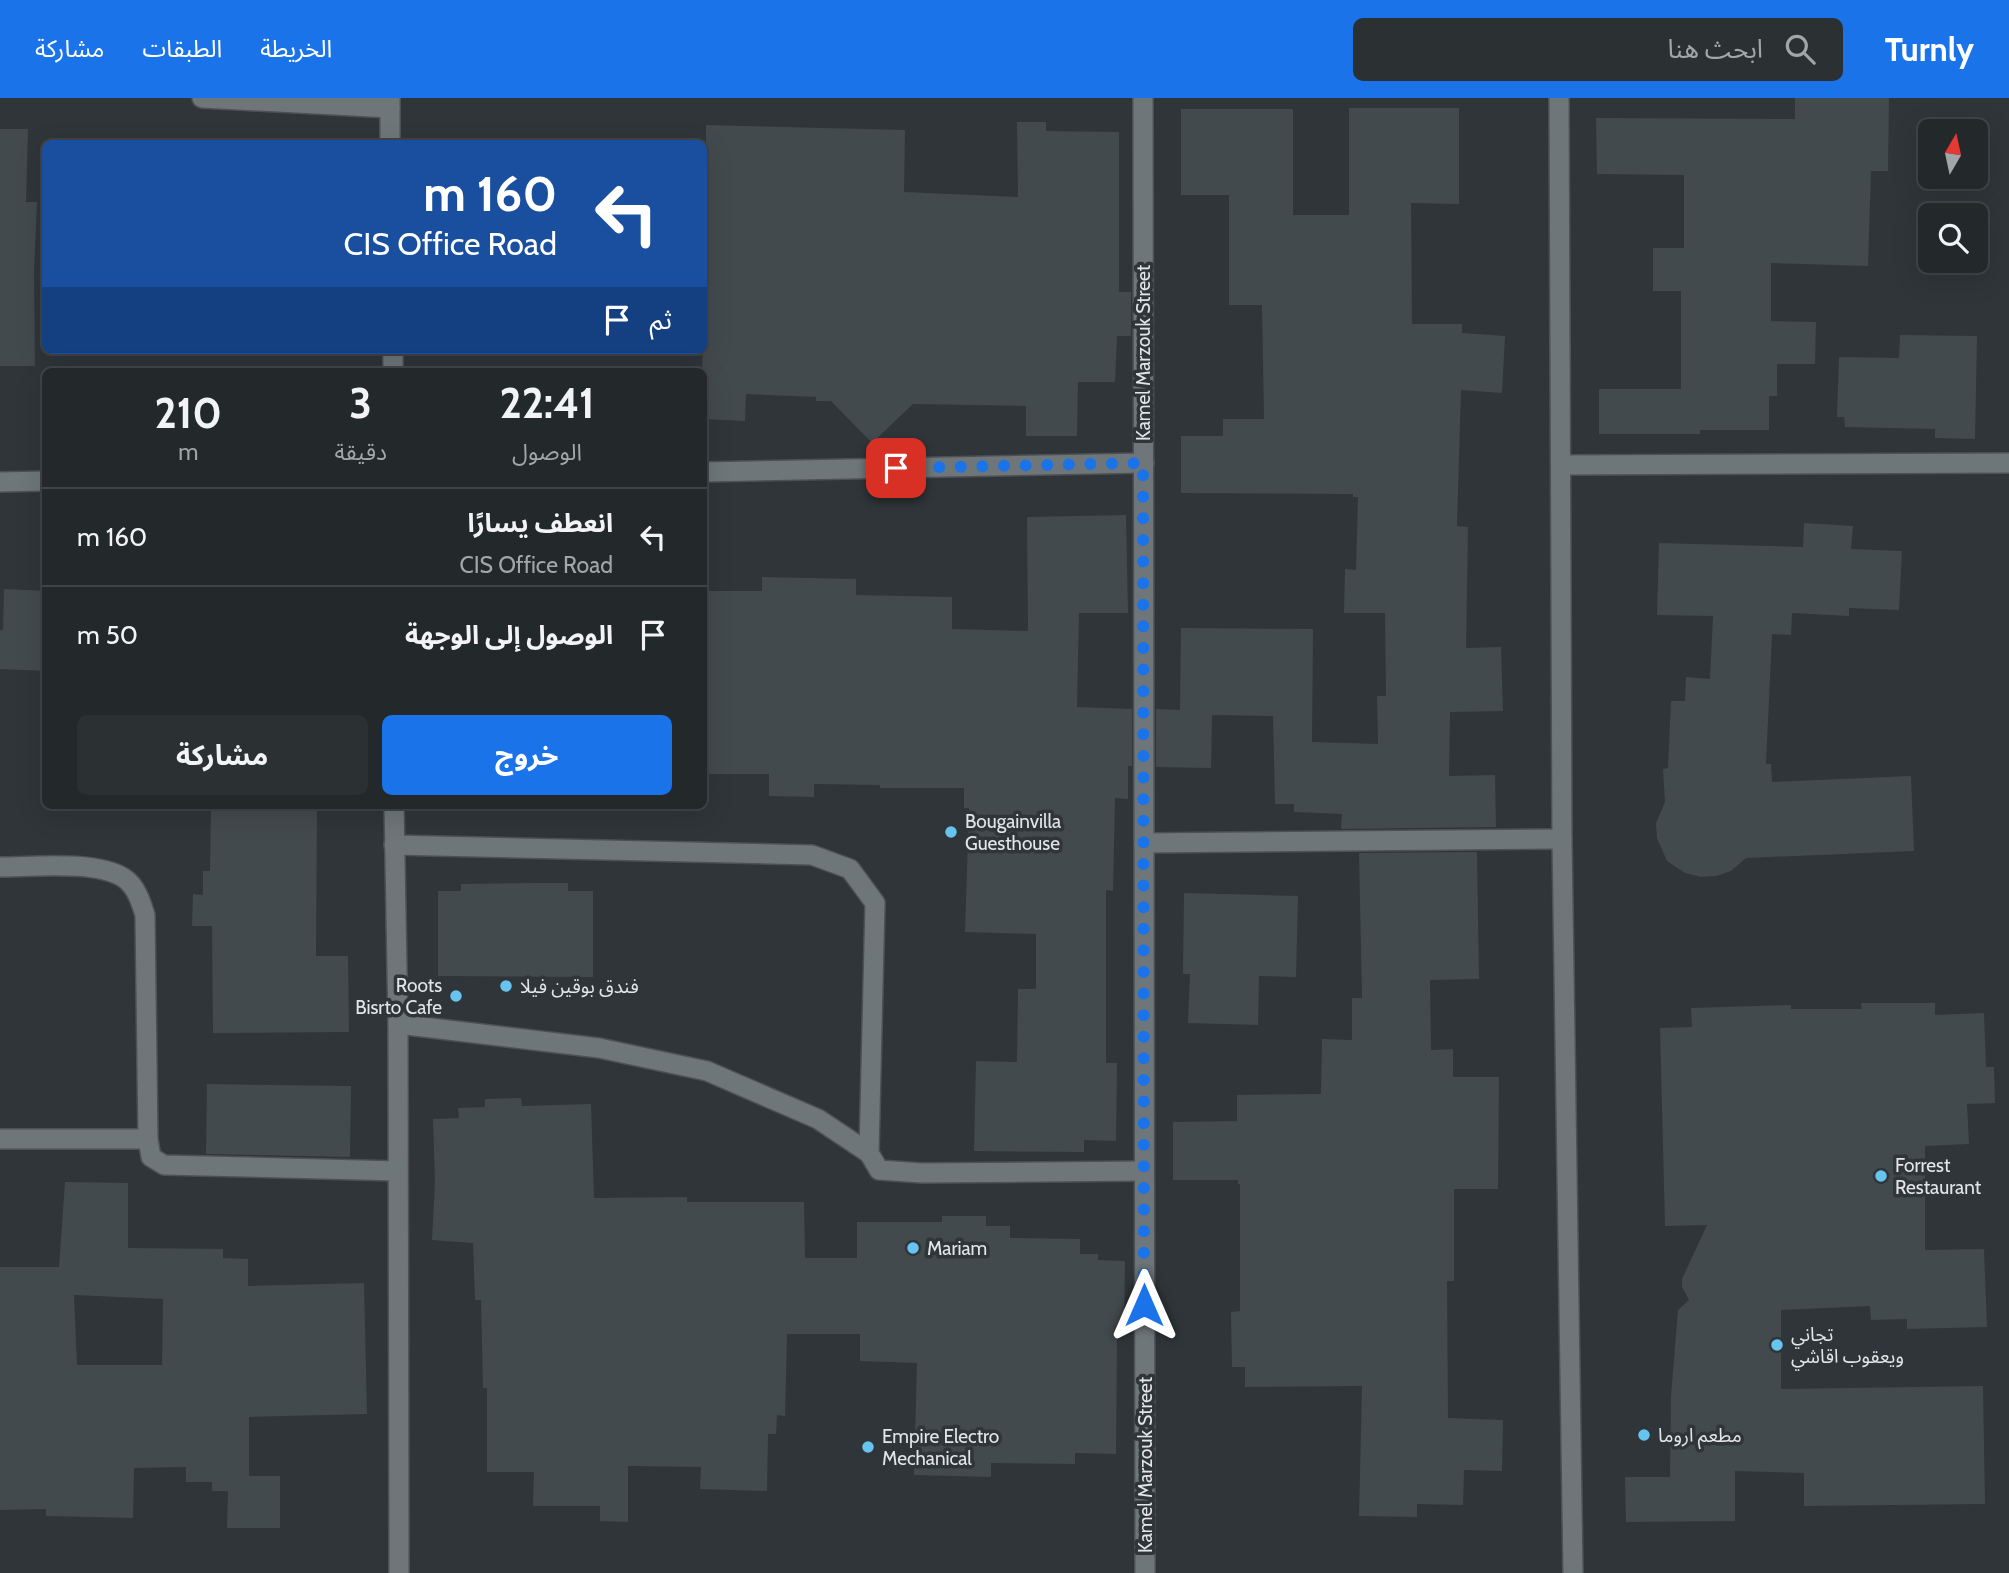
<!DOCTYPE html>
<html lang="ar">
<head>
<meta charset="utf-8">
<style>
	:root { --surface:#23282b; --page:#2b3033; --text:#f1f3f6; --muted:#a3a6a9; --line:#404447; --accent:#1a73e8 }
	body { margin:0; font-family:Cabin,"Noto Sans Arabic",sans-serif; background:var(--page); color:var(--text); direction:rtl; height:100vh; display:flex; flex-direction:column; font-size:26px; white-space:nowrap }
	* { box-sizing:border-box; margin:0 }
	p { font-size:23px; color:var(--muted) }
	.icon { flex:none; width:38px; height:38px; fill:none; stroke:currentColor; stroke-width:2; stroke-linecap:round; stroke-linejoin:round }
	.map { position:relative; flex:1; overflow:hidden; direction:ltr }
	.drawer { position:absolute; left:42px; top:270px; width:665px; height:441px; display:flex; flex-direction:column; background:var(--surface); border-radius:10px; box-shadow:0 7px 28px #0002,0 0 0 2px var(--line); direction:rtl }
	.drawer>* { flex:none }
	.top-card { position:absolute; left:42px; top:42px; width:665px; height:214px; border-radius:10px; box-shadow:0 7px 28px #0002,0 0 0 2px var(--line); direction:rtl; background:#1a4fa0; color:#fff; overflow:hidden }
	.needle { width:46px; rotate:9deg }
	.buttons { position:absolute; left:1918px; top:21px; display:grid; gap:14px }
	.buttons a { display:grid; place-items:center; width:70px; height:70px; border-radius:10px; background:var(--surface); box-shadow:0 7px 28px #0002,0 0 0 2px var(--line); font-size:35px }
	.pin { position:absolute; display:grid; place-items:center; width:60px; height:60px; color:#fff; margin:-30px; border-radius:14px; box-shadow:0 4px 10px #0006 }
	.me { position:absolute; width:77px; margin:-38px; rotate:0deg; stroke-linejoin:round; filter:drop-shadow(0 0 5px #0008) }
	.turn { display:flex; align-items:center; gap:24px; height:147px; padding:0 35px; font-size:32px }
	.turn .icon { width:91px; height:91px; stroke-width:2.5 }
	.turn b { display:block; font-size:49px; line-height:60px }
	.then { display:flex; align-items:center; height:66px; padding:0 35px; background:#0003; gap:14px; font-size:26px }
	.eta { display:flex; justify-content:space-evenly; align-items:center; height:119px; text-align:center }
	.eta b { font-size:42px; font-weight:700; line-height:49px }
	.primary-button { display:flex; gap:14px; margin-top:auto; padding:14px 35px }
	.primary-button a { flex:1; height:80px; border-radius:10px; background:var(--accent); color:#fff; font-size:28px; font-weight:700; line-height:80px; text-align:center }
	.primary-button a+a { background:var(--page); color:var(--text) }
	ul { padding:0; list-style:none }
	li { display:flex; align-items:center; gap:21px; height:98px; padding:0 35px; border-top:2px solid var(--line) }
	li div { flex:1 }
	li b { display:block; font-size:26px }
	li em { font-style:normal }
	header { display:flex; align-items:center; gap:42px; box-sizing:border-box; height:98px; padding:0 35px; background:var(--accent); color:#fff }
	header strong { font-size:33px }
	nav { display:flex; gap:38px; margin-inline-start:auto; font-size:24px }
	.search { width:490px; height:63px; background:var(--page); display:flex; align-items:center; gap:18px; box-sizing:border-box; padding:0 24px; border-radius:10px; color:var(--muted); font-size:26px }
	.map>svg:first-child { display:block }
	.building { fill:#434a4d; fill-rule:evenodd }
	.lines { fill:none; stroke-linecap:round; stroke-linejoin:round }
	.minor-casing { stroke:#4c5154; stroke-width:22 }
	.minor { stroke:#6e7679; stroke-width:19 }
	.route { stroke:#1a73e8; stroke-width:12; stroke-dasharray:0 21.6 }
	.poi-dot { fill:#66c4ef; stroke:#2f3539; stroke-width:2.5 }
	.labels { text-anchor:middle; dominant-baseline:central; stroke-width:7; stroke-linejoin:round; paint-order:stroke }
	.street-label { font-size:19px; fill:#e2e6e8; stroke:#2f3539 }
	.poi-label { font-size:19px; fill:#e2e6e8; stroke:#2f3539; text-anchor:start }
</style>
</head>
<body>
<header>
<strong>Turnly</strong>
<div class="search"><svg class="icon" aria-label="search" viewBox="0 0 24 24"><circle cx="10" cy="10" r="6"/><path d="M15 15l6 6"/></svg>ابحث هنا</div>
<nav><a>الخريطة</a><a>الطبقات</a><a>مشاركة</a></nav>
</header>
<div class="map">
<svg width="2009" height="1475" viewBox="0 0 2009 1475">
	<rect width="100%" height="100%" fill="#2f3539"/>
	<!-- building -->
	<g class="building">
		<path d="M 1795,0 L 1889,0 L 1888,73 L 1871,73 L 1868,168 L 1771,165 L 1771,223 L 1816,224 L 1815,266 L 1777,266 L 1777,298 L 1769,298 L 1769,332 L 1700,332 L 1700,336 L 1599,336 L 1599,291 L 1681,291 L 1681,193 L 1653,193 L 1653,150 L 1684,150 L 1684,77 L 1597,76 L 1596,20 L 1795,21 Z"/>
		<path d="M 1349,10 L 1459,10 L 1459,106 L 1411,105 L 1412,226 L 1462,226 L 1462,235 L 1505,238 L 1502,295 L 1461,292 L 1457,428 L 1468,429 L 1466,550 L 1501,549 L 1503,613 L 1450,614 L 1449,678 L 1495,677 L 1496,729 L 1341,731 L 1342,716 L 1294,714 L 1294,706 L 1275,706 L 1273,618 L 1212,617 L 1211,670 L 1156,669 L 1156,611 L 1180,612 L 1181,530 L 1313,531 L 1312,644 L 1378,646 L 1377,598 L 1386,598 L 1385,515 L 1344,515 L 1345,471 L 1356,472 L 1358,399 L 1353,399 L 1353,396 L 1181,395 L 1181,338 L 1223,338 L 1223,321 L 1264,321 L 1262,207 L 1229,207 L 1229,97 L 1181,97 L 1181,11 L 1293,11 L 1293,117 L 1349,117 Z"/>
		<path d="M 1017,24 L 1046,24 L 1046,33 L 1119,34 L 1119,194 L 1131,194 L 1131,238 L 1117,238 L 1115,284 L 1078,284 L 1077,338 L 1026,338 L 1026,308 L 913,306 L 872,345 L 831,303 L 816,303 L 816,299 L 746,296 L 745,323 L 704,321 L 704,273 L 702,273 L 706,171 L 706,27 L 905,32 L 904,94 L 1018,99 Z"/>
		<path d="M 0,31 L 28,31 L 26,104 L 37,104 L 34,173 L 35,268 L 0,268 Z"/>
		<path d="M 1900,237 L 1977,238 L 1975,341 L 1935,340 L 1935,331 L 1845,329 L 1844,319 L 1837,319 L 1839,259 L 1899,260 Z"/>
		<path d="M 1126,417 L 1128,515 L 1079,515 L 1077,609 L 1132,611 L 1132,668 L 1128,668 L 1128,701 L 1115,700 L 1113,793 L 1106,792 L 1106,965 L 1117,965 L 1116,1043 L 1084,1042 L 1084,1054 L 974,1053 L 976,963 L 1017,964 L 1018,891 L 1036,891 L 1036,836 L 965,834 L 969,710 L 964,710 L 964,690 L 880,690 L 880,687 L 814,686 L 814,699 L 769,698 L 769,676 L 704,676 L 704,493 L 762,493 L 762,479 L 856,481 L 856,497 L 952,499 L 952,531 L 1028,533 L 1027,419 Z"/>
		<path d="M 1804,425 L 1853,428 L 1851,451 L 1902,453 L 1899,512 L 1849,510 L 1849,518 L 1792,515 L 1791,537 L 1772,536 L 1766,666 L 1771,666 L 1772,684 L 1911,678 L 1914,753 L 1746,760 L 1731,773 L 1716,778 L 1701,779 L 1685,775 L 1667,763 L 1657,740 L 1656,725 L 1665,704 L 1663,671 L 1668,670 L 1671,603 L 1685,603 L 1686,579 L 1710,581 L 1713,518 L 1657,517 L 1659,445 L 1803,449 Z"/>
		<path d="M 4,491 L 46,493 L 46,573 L 0,571 L 0,532 L 3,532 Z"/>
		<path d="M 211,707 L 317,707 L 316,858 L 348,858 L 349,934 L 213,935 L 212,828 L 192,828 L 193,796 L 203,797 L 203,773 L 210,773 Z"/>
		<path d="M 1477,754 L 1479,881 L 1430,882 L 1431,952 L 1453,951 L 1453,979 L 1499,979 L 1498,1091 L 1454,1091 L 1454,1183 L 1447,1183 L 1448,1320 L 1503,1322 L 1502,1373 L 1464,1372 L 1463,1407 L 1417,1406 L 1417,1419 L 1359,1418 L 1362,1288 L 1245,1289 L 1245,1269 L 1232,1269 L 1231,1214 L 1240,1213 L 1240,1086 L 1238,1086 L 1238,1082 L 1173,1082 L 1173,1024 L 1237,1023 L 1237,997 L 1321,996 L 1322,941 L 1352,942 L 1352,900 L 1362,900 L 1359,755 Z"/>
		<path d="M 533,785 L 568,785 L 568,793 L 593,793 L 593,879 L 438,878 L 438,793 L 461,793 L 461,786 Z"/>
		<path d="M 1184,795 L 1298,798 L 1296,879 L 1259,878 L 1258,927 L 1188,925 L 1190,876 L 1183,876 Z"/>
		<path d="M 1861,905 L 1935,905 L 1935,917 L 1984,915 L 1986,969 L 1994,969 L 1995,1005 L 1967,1006 L 1969,1046 L 1925,1048 L 1925,1152 L 1984,1151 L 1987,1229 L 1907,1231 L 1907,1221 L 1871,1222 L 1870,1208 L 1781,1212 L 1781,1291 L 1983,1288 L 1985,1406 L 1804,1408 L 1804,1375 L 1735,1373 L 1735,1423 L 1626,1424 L 1625,1379 L 1670,1379 L 1671,1298 L 1678,1212 L 1689,1202 L 1682,1189 L 1682,1181 L 1707,1127 L 1665,1128 L 1660,930 L 1692,929 L 1691,910 L 1791,907 L 1791,911 L 1862,911 Z"/>
		<path d="M 207,986 L 351,988 L 350,1059 L 206,1056 Z"/>
		<path d="M 521,1000 L 522,1008 L 591,1006 L 594,1100 L 687,1099 L 687,1104 L 804,1104 L 805,1160 L 857,1160 L 857,1124 L 942,1124 L 942,1118 L 986,1118 L 986,1128 L 1010,1128 L 1010,1140 L 1080,1141 L 1080,1156 L 1098,1156 L 1098,1162 L 1125,1163 L 1124,1237 L 1117,1237 L 1116,1356 L 1075,1355 L 1075,1366 L 991,1365 L 991,1379 L 914,1377 L 917,1265 L 860,1263 L 860,1236 L 787,1236 L 785,1318 L 777,1317 L 776,1336 L 768,1336 L 767,1393 L 700,1391 L 701,1369 L 628,1368 L 628,1424 L 600,1423 L 600,1408 L 533,1408 L 534,1374 L 487,1374 L 487,1290 L 483,1290 L 481,1202 L 475,1202 L 473,1145 L 432,1142 L 435,1083 L 433,1021 L 459,1020 L 458,1010 L 485,1009 L 485,1001 Z"/>
		<path d="M 65,1084 L 128,1085 L 128,1150 L 223,1151 L 223,1160 L 248,1161 L 248,1188 L 364,1185 L 367,1316 L 249,1319 L 249,1378 L 280,1378 L 280,1430 L 227,1430 L 228,1393 L 212,1393 L 212,1384 L 186,1384 L 186,1369 L 134,1370 L 133,1420 L 46,1418 L 46,1411 L 0,1412 L 0,1169 L 59,1169 ZM 74,1197 L 163,1201 L 162,1267 L 77,1267 Z"/>
	</g>
	<g class="lines">
		<!-- minor casing -->
		<g class="minor-casing">
			<g id="minor">
				<path d="M 202,0 L 390,10"/>
				<path d="M 390,0 L 390,46"/>
				<path d="M 1143,0 L 1145,1475"/>
				<path d="M 1559,0 L 1562,741 L 1573,1475"/>
				<path d="M 393,252 L 393,273"/>
				<path d="M 1561,367 L 2009,365"/>
				<path d="M 704,374 L 1144,365"/>
				<path d="M 0,384 L 46,383"/>
				<path d="M 394,707 L 398,926 L 399,1475"/>
				<path d="M 1144,745 L 1562,741"/>
				<path d="M 394,747 L 812,757 L 850,771 L 875,805 L 869,1055 L 879,1072 L 922,1075 L 1144,1073"/>
				<path d="M 0,769 C 33,769 96,762 124,780 C 136,788 141,804 145,817 L 148,1041 L 151,1059 L 164,1067 L 398,1073"/>
				<path d="M 398,926 L 599,950 L 707,973 L 818,1021 L 869,1055"/>
				<path d="M 0,1041 L 148,1041"/>
			</g>
		</g>
		<!-- minor -->
		<use href="#minor" class="minor"/>
	</g>
	<g class="lines">
		<!-- route -->
		<path class="route" d="M 896,370 L 1143,365 L 1144,1207"/>
	</g>
	<!-- markers -->
	<g class="poi-dot">
		<circle cx="951" cy="734" r="7"/>
		<circle cx="506" cy="888" r="7"/>
		<circle cx="456" cy="898" r="7"/>
		<circle cx="1881" cy="1078" r="7"/>
		<circle cx="913" cy="1150" r="7"/>
		<circle cx="1777" cy="1247" r="7"/>
		<circle cx="1644" cy="1337" r="7"/>
		<circle cx="868" cy="1349" r="7"/>
	</g>
	<g class="labels">
		<!-- street labels -->
		<g class="street-label">
			<text transform="translate(1143 255) rotate(-90)">Kamel Marzouk Street</text>
			<text transform="translate(1145 1367) rotate(-90)">Kamel Marzouk Street</text>
		</g>
		<!-- poi labels -->
		<g class="poi-label">
			<text x="965" y="723">Bougainvilla<tspan x="965" dy="22">Guesthouse</tspan></text>
			<text x="442" y="887" text-anchor="end">Roots<tspan x="442" dy="22">Bisrto Cafe</tspan></text>
			<text x="520" y="888">فندق بوقين فيلا</text>
			<text x="1895" y="1067">Forrest<tspan x="1895" dy="22">Restaurant</tspan></text>
			<text x="927" y="1150">Mariam</text>
			<text x="1791" y="1236">تجاني<tspan x="1791" dy="22">ويعقوب اقاشي</tspan></text>
			<text x="1658" y="1337">مطعم اروما</text>
			<text x="882" y="1338">Empire Electro<tspan x="882" dy="22">Mechanical</tspan></text>
		</g>
	</g>
</svg>
<div class="buttons">
<a><svg class="needle" viewBox="-14 -14 28 28"><path d="M0-13l5 13h-10z" fill="#e53935"/><path d="M0 13l5-13h-10z" fill="#a3a6a9"/></svg></a>
<a><svg class="icon" aria-label="search" viewBox="0 0 24 24"><circle cx="10" cy="10" r="6"/><path d="M15 15l6 6"/></svg></a>
</div>
<div class="pin" style="left:896px;top:370px;background:#d93025"><svg class="icon" aria-label="arrive" viewBox="0 0 24 24"><path d="M6 21V4h12l-3 4 3 4H6"/></svg></div>
<svg class="me" style="left:1144px;top:1207px" viewBox="-20 -20 40 40"><path d="M0-17L14 15 0 8-14 15z" fill="#1a73e8" stroke="#fff" stroke-width="4"/></svg>
<div class="top-card">
<div class="turn"><svg class="icon" aria-label="left" viewBox="0 0 24 24"><path d="M17 20v-9H6M10 6l-5 5 5 5"/></svg><div><b>160 m</b>CIS Office Road</div></div>
<div class="then">ثم<svg class="icon" aria-label="arrive" viewBox="0 0 24 24"><path d="M6 21V4h12l-3 4 3 4H6"/></svg></div>
</div>
<section class="drawer">
<div class="eta">
<div><b>22:41</b><p>الوصول</p></div>
<div><b>3</b><p>دقيقة</p></div>
<div><b>210</b><p>m</p></div>
</div>
<ul>
<li><svg class="icon" aria-label="left" viewBox="0 0 24 24"><path d="M17 20v-9H6M10 6l-5 5 5 5"/></svg><div><b>انعطف يسارًا</b><p>CIS Office Road</p></div><em>160 m</em></li>
<li><svg class="icon" aria-label="arrive" viewBox="0 0 24 24"><path d="M6 21V4h12l-3 4 3 4H6"/></svg><div><b>الوصول إلى الوجهة</b></div><em>50 m</em></li>
</ul>
<div class="primary-button"><a>خروج</a><a>مشاركة</a></div>
</section>
</div>
</body>
</html>
